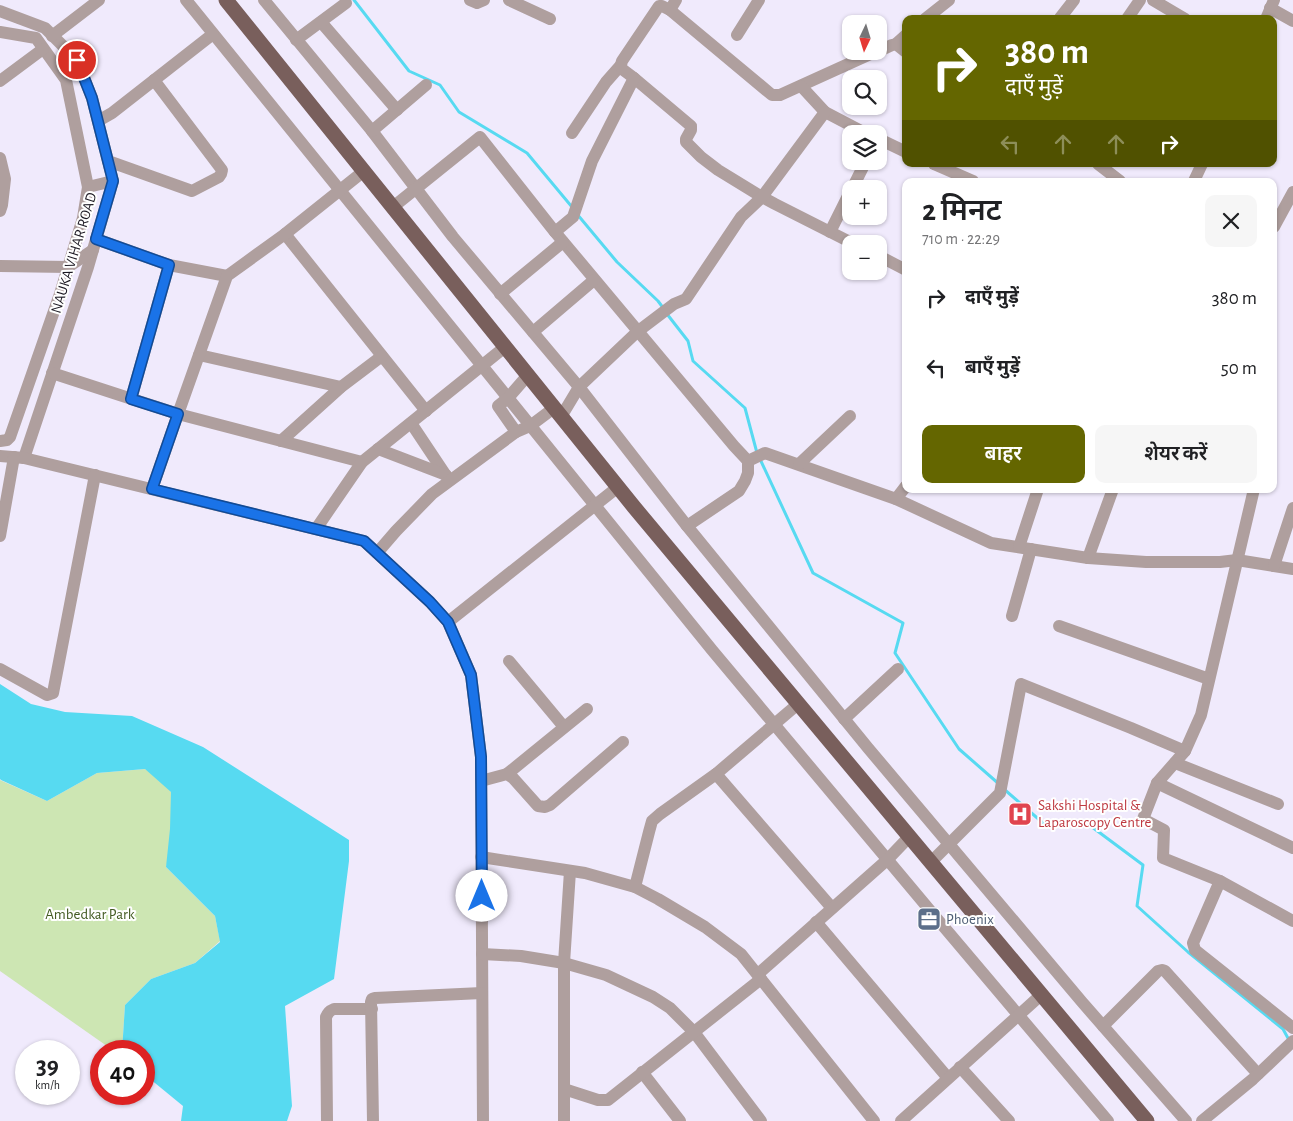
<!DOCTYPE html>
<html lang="hi">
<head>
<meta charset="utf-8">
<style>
	:root { --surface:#fff; --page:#f6f6f6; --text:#202124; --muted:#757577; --accent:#646600 }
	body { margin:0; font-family:"Alegreya Sans","Noto Sans Devanagari",sans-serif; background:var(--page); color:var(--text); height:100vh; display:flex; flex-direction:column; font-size:19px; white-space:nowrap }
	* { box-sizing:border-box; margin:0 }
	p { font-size:16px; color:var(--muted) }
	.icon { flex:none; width:28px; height:28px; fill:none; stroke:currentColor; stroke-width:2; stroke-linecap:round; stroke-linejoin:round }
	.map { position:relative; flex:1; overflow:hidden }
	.panel { position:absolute; left:902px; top:178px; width:375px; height:315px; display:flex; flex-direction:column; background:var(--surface); border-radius:10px; box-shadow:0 1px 4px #0004 }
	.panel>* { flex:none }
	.top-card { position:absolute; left:902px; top:15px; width:375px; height:152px; border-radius:10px; box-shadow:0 1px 4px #0004; background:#646600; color:#fff; overflow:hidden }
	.needle { width:32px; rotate:184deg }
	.fabs { position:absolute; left:842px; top:15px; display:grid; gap:10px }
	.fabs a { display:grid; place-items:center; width:45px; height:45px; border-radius:10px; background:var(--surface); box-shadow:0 1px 4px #0004; font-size:25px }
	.speed { position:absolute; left:15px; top:1040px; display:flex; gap:10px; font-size:25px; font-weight:700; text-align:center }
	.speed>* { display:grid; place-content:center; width:65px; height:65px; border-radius:50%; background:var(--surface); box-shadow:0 1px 4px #0004; line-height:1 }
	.speed small { font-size:12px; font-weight:400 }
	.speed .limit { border:8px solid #d22; background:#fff; color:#111 }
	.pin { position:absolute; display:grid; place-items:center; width:42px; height:42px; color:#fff; margin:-21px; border:2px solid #fff; border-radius:50%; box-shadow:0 1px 5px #0007 }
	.me { position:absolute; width:55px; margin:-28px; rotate:0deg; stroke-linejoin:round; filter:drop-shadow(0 0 4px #0008) }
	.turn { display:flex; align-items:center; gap:18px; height:105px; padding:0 20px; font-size:22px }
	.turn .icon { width:65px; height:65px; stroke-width:2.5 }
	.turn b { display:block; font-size:35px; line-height:42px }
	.lanes { display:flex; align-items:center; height:48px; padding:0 20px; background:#0003; justify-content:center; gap:25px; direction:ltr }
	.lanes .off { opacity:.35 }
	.round { display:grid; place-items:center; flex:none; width:52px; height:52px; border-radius:10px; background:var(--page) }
	.summary { display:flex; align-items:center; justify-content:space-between; height:85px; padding:0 20px }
	h1 { font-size:30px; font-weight:600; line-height:38px }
	.primary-button { display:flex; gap:10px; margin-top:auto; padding:10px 20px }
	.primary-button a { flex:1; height:58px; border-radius:10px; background:var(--accent); color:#fff; font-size:20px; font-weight:600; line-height:58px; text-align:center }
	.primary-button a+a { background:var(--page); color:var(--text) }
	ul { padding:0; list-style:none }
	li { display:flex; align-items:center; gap:15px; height:70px; padding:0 20px }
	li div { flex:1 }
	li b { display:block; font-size:19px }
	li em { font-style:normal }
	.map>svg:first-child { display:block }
	.green { fill:#cde6b3 }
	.water { fill:#57daf1 }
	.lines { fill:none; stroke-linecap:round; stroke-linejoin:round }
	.stream { stroke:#57daf1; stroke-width:3 }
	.minor { stroke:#af9f9e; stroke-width:12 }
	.major { stroke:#795f5c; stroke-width:15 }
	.route-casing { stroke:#114b97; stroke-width:12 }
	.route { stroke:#1a73e8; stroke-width:9 }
	.labels { text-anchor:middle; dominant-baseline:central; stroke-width:4; stroke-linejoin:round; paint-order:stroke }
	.street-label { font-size:15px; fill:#1b1822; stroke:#fff }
	.health-label { font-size:15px; fill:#be3a42; stroke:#fff; text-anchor:start }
	.park-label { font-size:15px; fill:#435b22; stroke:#fff }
	.service-label { font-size:15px; fill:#4e5e75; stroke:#fff; text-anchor:start }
</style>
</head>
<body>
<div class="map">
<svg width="1293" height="1121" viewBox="0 0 1293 1121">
	<rect width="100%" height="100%" fill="#f0eafc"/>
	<!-- green -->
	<path class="green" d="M 145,769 L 162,777 L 171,792 L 175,836 L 166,867 L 215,916 L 220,941 L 195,963 L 151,979 L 125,1005 L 122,1051 L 114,1051 L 0,971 L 0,780 L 47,801 L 97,773 Z"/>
	<!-- water -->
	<path class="water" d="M 0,684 L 31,704 L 65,712 L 132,716 L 203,747 L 349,840 L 349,861 L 334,979 L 285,1006 L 292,1106 L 287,1121 L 181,1121 L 183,1106 L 144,1074 L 144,1051 L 122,1051 L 125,1005 L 151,979 L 195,963 L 220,942 L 215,916 L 166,867 L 170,829 L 171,792 L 145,769 L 97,773 L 47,801 L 1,780 L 0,779 Z"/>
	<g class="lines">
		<!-- stream -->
		<g class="stream">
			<path d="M 354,0 L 409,71 L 440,85 L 459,112 L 527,153 L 572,207"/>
			<path d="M 577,214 L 617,262 L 658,301 L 664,309"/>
			<path d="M 667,314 L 688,341 L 693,361 L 745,408 L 757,453"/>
			<path d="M 760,459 L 813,573 L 903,623 L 895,653 L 959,749 L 999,784"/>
			<path d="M 1005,790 L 1043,823 L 1092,827 L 1143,865 L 1137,906 L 1188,952 L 1283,1029 L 1289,1040"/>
		</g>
		<!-- minor -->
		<g class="minor">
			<path d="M 186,0 L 712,650 L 933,914 L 1108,1121"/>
			<path d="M 264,0 L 372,131 L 453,237 L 579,387 L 687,526 L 868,748 L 1082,1002 L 1186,1121"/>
			<path d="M 470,0 L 477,3 L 484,0"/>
			<path d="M 509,0 L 550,19"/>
			<path d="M 1153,0 L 1185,19"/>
			<path d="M 1270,8 L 1293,21"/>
			<path d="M 670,10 L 772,95 L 780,95 L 877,51"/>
			<path d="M 0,11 L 45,28 L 77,60 L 92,98 L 113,181 L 88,267 L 24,458"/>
			<path d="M 1060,18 L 1074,0"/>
			<path d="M 925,19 L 949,0"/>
			<path d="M 1127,19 L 1140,0"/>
			<path d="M 1266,19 L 1274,0"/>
			<path d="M 321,22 L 397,110"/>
			<path d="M 0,32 L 36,38 L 66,80 L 88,187 L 83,218 L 60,294 L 10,437 L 7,440 L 0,441"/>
			<path d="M 737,35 L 759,0"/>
			<path d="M 52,36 L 99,0"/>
			<path d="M 296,40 L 346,3"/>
			<path d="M 896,44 L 906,52"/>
			<path d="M 879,51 L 892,45 L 896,44 L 906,35"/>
			<path d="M 634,78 L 691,126 L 691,130 L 686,139 L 686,142 L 701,157 L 718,170 L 762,197 L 775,204 L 854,244"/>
			<path d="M 0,81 L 43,49"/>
			<path d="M 801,86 L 825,112 L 867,134"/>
			<path d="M 98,121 L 112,113 L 213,34"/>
			<path d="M 372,131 L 426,85"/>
			<path d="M 572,133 L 606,82 L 621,65"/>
			<path d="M 879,139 L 906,152"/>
			<path d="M 0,158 L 5,179 L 2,205 L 0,211"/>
			<path d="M 108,161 L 192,191 L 219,177 L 221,174 L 222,170 L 154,80"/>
			<path d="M 934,164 L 973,181"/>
			<path d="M 1098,164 L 1120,181"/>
			<path d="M 1194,181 L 1202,164"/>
			<path d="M 88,187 L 113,181"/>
			<path d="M 852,189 L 866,161"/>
			<path d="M 393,207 L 480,137 L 555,232 L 734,446 L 748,461 L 765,453 L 896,499 L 991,543 L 1088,558 L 1146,562 L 1220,562 L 1237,560 L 1293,569"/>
			<path d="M 1274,227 L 1293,192"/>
			<path d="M 555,232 L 573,217 L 592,161 L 634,78 L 622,69 L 621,65 L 622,61 L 659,6 L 662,6 L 670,10 L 676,0"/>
			<path d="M 830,232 L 851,190"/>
			<path d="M 285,234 L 426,411"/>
			<path d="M 96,239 L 169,265 L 227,276"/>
			<path d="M 879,256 L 906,270"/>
			<path d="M 0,266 L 68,267 L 93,250"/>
			<path d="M 500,294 L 563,242"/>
			<path d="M 533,332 L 594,280"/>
			<path d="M 199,355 L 341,387"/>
			<path d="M 52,373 L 178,414 L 152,489"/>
			<path d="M 528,375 L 508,398 L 498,406 L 516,432 L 530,426 L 554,408"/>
			<path d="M 131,399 L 169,265"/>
			<path d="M 561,417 L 579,387 L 637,332 L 674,304 L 686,299 L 741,217 L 762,197 L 825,112"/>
			<path d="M 411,423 L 447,477"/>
			<path d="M 281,441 L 341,387 L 382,356"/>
			<path d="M 378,449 L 446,475"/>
			<path d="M 0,456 L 24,458 L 364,541 L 430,602 L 448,622 L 471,675 L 481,757 L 483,1121"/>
			<path d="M 362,462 L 178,414 L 227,276 L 285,234 L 364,171"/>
			<path d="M 799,464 L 850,416"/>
			<path d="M 1254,489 L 1201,715 L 1185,751 L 1157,783 L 1143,819 L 1164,830 L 1163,858 L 1220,881 L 1293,921"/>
			<path d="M 896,499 L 906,486"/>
			<path d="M 687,526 L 739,491 L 745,481 L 748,473 L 748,461"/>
			<path d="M 316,529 L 362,462 L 505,347"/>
			<path d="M 0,536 L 14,457"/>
			<path d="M 1019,547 L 1038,489"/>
			<path d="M 377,553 L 396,531 L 432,494 L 516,432"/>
			<path d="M 1088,558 L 1113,489"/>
			<path d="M 1274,566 L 1293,508"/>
			<path d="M 1012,616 L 1031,549"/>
			<path d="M 448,622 L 618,487"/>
			<path d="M 1059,626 L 1209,679"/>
			<path d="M 509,661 L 564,727"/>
			<path d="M 0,669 L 47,695 L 53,693 L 95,475"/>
			<path d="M 844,719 L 898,669"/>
			<path d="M 1175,763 L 1278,804"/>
			<path d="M 507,774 L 587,709"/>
			<path d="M 716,774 L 832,908"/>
			<path d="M 481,781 L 507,774 L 513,778 L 538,806 L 545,807 L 550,805 L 623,742"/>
			<path d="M 1157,783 L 1293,848"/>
			<path d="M 481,857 L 585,873 L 635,887 L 658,899 L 705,927 L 741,954 L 874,1121"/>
			<path d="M 930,863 L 1000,793 L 1021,684 L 1131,728 L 1185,751"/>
			<path d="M 1220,881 L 1193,943 L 1195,950 L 1293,1028"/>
			<path d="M 635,887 L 649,832 L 652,821 L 660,814 L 716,774 L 798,704"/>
			<path d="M 816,922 L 948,1078"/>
			<path d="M 482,954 L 521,956 L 564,963 L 606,975 L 653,997 L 670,1008 L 694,1032 L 761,1121"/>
			<path d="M 758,974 L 887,860 L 909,837"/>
			<path d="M 1103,1026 L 1158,971 L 1162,970 L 1165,971 L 1258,1074"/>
			<path d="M 960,1067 L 1009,1121"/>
			<path d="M 642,1072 L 680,1121"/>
			<path d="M 564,1089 L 598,1100 L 608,1100 L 761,979"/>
			<path d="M 327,1121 L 326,1017 C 328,1013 329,1011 334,1009 L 372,1009"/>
			<path d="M 373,1121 L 371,1002 L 372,999 L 375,998 L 482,993"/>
			<path d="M 564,1121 L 564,963 L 570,871"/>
			<path d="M 901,1121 L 1041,995"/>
			<path d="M 1202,1121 L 1253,1079 L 1293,1041"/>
		</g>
		<!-- major -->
		<path class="major" d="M 226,0 L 634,507 L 1147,1121"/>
	</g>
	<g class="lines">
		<!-- route casing -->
		<g class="route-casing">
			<path id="route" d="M 77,60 L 92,98 L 113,181 L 96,239 L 169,265 L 131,399 L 178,414 L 152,489 L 364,541 L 430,602 L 448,622 L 471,675 L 481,757 L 482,896"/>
		</g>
		<!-- route -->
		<use href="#route" class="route"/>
	</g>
	<!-- icons -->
	<defs>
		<g id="hospital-square" transform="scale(1.25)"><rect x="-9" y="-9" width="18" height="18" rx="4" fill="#e0444e" stroke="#fff"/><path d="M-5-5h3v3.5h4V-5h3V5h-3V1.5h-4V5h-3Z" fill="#fff"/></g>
		<g id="office-square" transform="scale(1.25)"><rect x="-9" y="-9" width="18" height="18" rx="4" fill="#5c6f8a" stroke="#fff"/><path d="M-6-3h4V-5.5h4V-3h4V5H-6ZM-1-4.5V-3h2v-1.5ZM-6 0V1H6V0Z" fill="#fff"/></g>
	</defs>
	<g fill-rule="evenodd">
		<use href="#hospital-square" x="1020" y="814"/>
		<use href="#office-square" x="929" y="919"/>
	</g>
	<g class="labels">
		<!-- street labels -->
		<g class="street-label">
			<text transform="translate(74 253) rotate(-73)">NAUKA VIHAR ROAD</text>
		</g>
		<!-- health labels -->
		<g class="health-label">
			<text x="1038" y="805">Sakshi Hospital &amp;<tspan x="1038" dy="17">Laparoscopy Centre</tspan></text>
		</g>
		<!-- park labels -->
		<g class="park-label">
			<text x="90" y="914">Ambedkar Park</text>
		</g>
		<!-- service labels -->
		<g class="service-label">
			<text x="946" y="919">Phoenix</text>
		</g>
	</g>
</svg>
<div class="fabs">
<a><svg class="needle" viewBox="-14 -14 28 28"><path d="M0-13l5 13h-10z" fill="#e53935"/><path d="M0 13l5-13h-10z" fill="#757577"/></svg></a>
<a><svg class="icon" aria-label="search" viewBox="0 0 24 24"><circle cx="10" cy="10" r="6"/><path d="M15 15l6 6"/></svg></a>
<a><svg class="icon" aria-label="layers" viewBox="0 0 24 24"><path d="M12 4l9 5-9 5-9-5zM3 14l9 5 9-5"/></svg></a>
<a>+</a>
<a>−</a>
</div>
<div class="speed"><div>39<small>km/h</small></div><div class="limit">40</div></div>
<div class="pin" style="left:77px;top:60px;background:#d93025"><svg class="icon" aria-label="arrive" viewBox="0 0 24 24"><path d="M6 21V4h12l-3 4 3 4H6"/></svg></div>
<svg class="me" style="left:482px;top:896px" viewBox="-20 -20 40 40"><circle r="19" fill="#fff"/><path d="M0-13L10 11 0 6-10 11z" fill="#1a73e8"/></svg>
<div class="top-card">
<div class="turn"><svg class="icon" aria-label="right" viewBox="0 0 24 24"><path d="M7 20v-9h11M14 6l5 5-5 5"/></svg><div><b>380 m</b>दाएँ मुड़ें</div></div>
<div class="lanes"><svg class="icon off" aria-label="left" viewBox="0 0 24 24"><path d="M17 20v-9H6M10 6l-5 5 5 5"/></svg><svg class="icon off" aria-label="ahead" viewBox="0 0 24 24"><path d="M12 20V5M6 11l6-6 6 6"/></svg><svg class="icon off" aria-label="ahead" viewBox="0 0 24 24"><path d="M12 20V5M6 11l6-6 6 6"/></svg><svg class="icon" aria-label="right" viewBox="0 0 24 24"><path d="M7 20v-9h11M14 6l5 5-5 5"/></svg></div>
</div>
<section class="panel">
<div class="summary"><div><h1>2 मिनट</h1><p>710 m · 22:29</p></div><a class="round"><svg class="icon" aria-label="close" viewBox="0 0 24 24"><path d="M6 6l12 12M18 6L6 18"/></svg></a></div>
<ul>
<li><svg class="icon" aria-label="right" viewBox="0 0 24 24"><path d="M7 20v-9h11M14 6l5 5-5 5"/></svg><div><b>दाएँ मुड़ें</b></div><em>380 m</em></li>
<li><svg class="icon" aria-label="left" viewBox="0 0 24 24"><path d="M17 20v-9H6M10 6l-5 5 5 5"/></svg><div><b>बाएँ मुड़ें</b></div><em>50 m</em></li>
</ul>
<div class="primary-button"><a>बाहर</a><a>शेयर करें</a></div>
</section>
</div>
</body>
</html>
